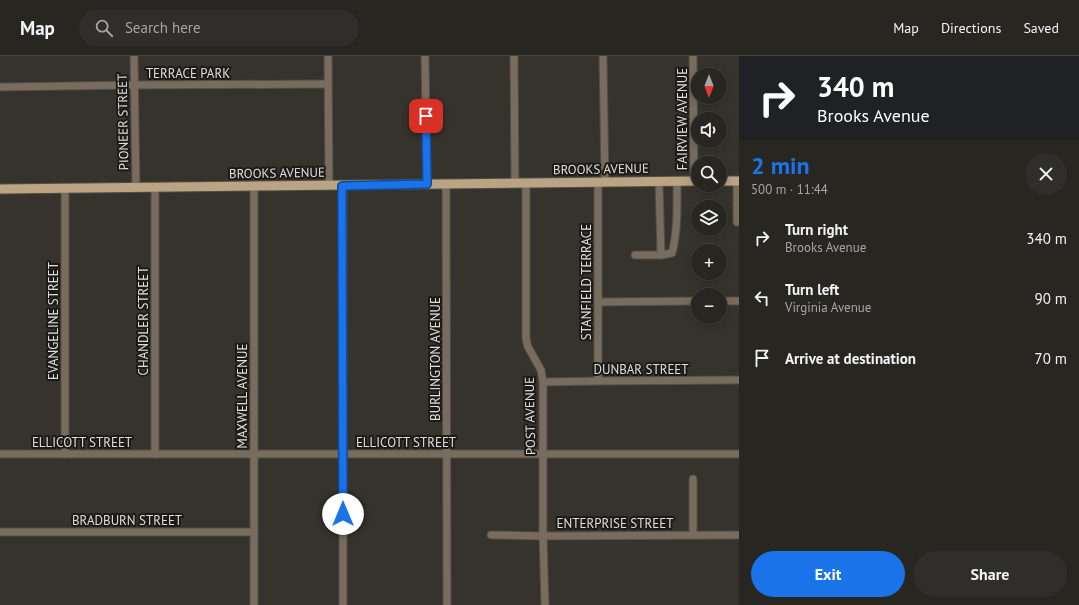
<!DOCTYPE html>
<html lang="en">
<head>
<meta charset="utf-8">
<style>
	:root { --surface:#282621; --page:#302e2a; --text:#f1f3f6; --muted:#a5a5a5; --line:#44433f; --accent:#1a73e8 }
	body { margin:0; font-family:"PT Sans",sans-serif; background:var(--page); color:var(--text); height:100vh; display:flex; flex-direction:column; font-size:15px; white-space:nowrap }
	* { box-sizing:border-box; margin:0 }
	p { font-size:13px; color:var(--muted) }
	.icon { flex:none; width:22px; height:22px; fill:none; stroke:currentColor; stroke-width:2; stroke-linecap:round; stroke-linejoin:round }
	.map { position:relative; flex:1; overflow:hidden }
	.details { display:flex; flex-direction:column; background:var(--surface); width:340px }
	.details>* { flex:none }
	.hud { background:#202124; color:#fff; overflow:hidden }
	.needle { width:26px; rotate:180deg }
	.buttons { position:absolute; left:691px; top:12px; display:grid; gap:8px }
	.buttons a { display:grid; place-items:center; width:36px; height:36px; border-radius:50%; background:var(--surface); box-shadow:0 2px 10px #0003,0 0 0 1px var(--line); font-size:20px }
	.pin { position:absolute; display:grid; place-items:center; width:34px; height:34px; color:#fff; margin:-17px; border-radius:8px; box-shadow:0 2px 6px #0006 }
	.me { position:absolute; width:44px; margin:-22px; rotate:0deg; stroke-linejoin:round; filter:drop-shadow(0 0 3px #0008) }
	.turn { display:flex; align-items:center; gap:14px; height:84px; padding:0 12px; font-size:18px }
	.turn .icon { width:52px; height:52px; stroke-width:2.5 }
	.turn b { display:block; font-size:28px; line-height:34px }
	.round { display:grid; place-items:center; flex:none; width:42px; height:42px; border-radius:21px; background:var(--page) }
	.overview { display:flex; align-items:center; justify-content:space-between; height:68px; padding:0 12px }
	h1 { font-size:24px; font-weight:600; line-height:30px; color:var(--accent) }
	.cta { display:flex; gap:8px; margin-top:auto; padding:8px 12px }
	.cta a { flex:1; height:46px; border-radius:24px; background:var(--accent); color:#fff; font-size:16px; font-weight:600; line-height:46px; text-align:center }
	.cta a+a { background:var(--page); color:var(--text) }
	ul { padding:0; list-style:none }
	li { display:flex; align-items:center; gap:12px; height:60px; padding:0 12px }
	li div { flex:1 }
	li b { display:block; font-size:15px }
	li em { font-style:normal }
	header { display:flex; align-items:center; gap:24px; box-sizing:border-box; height:56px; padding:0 20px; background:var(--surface); border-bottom:1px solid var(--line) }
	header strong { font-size:19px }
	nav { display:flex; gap:22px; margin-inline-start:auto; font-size:14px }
	.search { width:280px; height:36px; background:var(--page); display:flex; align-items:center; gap:10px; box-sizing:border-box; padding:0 14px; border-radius:22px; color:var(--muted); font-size:15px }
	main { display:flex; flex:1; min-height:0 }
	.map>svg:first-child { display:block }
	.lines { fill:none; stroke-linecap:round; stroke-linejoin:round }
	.minor-casing { stroke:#514e48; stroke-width:9 }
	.major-casing { stroke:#514e48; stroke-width:11 }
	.minor { stroke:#776c5d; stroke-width:7 }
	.major { stroke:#baa484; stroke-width:9 }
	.route-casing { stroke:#114b97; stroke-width:10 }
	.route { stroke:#1a73e8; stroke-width:7 }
	.labels { text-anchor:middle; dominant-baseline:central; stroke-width:4; stroke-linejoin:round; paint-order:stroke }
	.street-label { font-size:13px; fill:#e1deda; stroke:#1c1a17 }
</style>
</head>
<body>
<header>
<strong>Map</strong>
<div class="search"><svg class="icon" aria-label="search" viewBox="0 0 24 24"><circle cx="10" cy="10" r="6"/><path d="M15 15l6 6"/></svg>Search here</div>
<nav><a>Map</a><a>Directions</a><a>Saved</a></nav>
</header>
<main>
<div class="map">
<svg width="739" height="549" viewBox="0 0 739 549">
	<rect width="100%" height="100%" fill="#36322c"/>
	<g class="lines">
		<!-- minor casing -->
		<g class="minor-casing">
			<g id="minor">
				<path d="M 134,0 L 136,132"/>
				<path d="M 328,0 L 329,130"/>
				<path d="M 425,0 L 427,129"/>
				<path d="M 514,0 L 515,127"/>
				<path d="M 603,0 L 605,126"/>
				<path d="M 693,0 L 694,125"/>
				<path d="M 0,31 L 134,29 L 328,28"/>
				<path d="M 737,125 L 737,148 L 739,147"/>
				<path d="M 598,126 L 598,325"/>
				<path d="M 659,126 L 661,199"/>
				<path d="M 526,127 L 526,283 L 528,291 L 541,314 L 543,326 L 543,480 L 545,549"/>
				<path d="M 446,128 L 447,549"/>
				<path d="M 343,129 L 343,549"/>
				<path d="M 254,130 L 254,549"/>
				<path d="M 155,132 L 155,398"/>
				<path d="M 65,133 L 65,398"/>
				<path d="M 737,148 L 737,166 L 739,166"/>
				<path d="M 635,199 L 661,199 L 672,197 C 678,174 677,149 677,126"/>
				<path d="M 720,245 L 739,245"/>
				<path d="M 598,246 L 698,245"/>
				<path d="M 543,326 L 598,325 L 739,324"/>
				<path d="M 0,398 L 739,398"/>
				<path d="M 693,423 L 693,479"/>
				<path d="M 0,476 L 254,476"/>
				<path d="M 491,479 L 543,480 L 739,479"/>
			</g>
		</g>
		<!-- major casing -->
		<g class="major-casing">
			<g id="major">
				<path d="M 720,125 L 739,125"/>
				<path d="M 0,133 L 698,125"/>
			</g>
		</g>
		<!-- minor -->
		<use href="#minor" class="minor"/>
		<!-- major -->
		<use href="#major" class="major"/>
	</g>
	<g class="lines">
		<!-- route casing -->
		<g class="route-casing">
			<path id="route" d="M 343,458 L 342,130 L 427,128 L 426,60"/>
		</g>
		<!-- route -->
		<use href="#route" class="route"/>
	</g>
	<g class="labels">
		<!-- street labels -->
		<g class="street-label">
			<text x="188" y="17">TERRACE PARK</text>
			<text transform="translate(682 63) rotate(-90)">FAIRVIEW AVENUE</text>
			<text transform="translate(123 66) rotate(-91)">PIONEER STREET</text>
			<text transform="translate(601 113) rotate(-1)">BROOKS AVENUE</text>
			<text transform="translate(277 117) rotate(-1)">BROOKS AVENUE</text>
			<text transform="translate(586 226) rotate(-90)">STANFIELD TERRACE</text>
			<text transform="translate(53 265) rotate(-90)">EVANGELINE STREET</text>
			<text transform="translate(143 265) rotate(-90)">CHANDLER STREET</text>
			<text transform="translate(435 303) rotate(-90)">BURLINGTON AVENUE</text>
			<text x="641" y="313">DUNBAR STREET</text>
			<text transform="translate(242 340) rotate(-90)">MAXWELL AVENUE</text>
			<text transform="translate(530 360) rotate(-91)">POST AVENUE</text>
			<text x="82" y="386">ELLICOTT STREET</text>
			<text x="406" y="386">ELLICOTT STREET</text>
			<text x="127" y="464">BRADBURN STREET</text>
			<text x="615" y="467">ENTERPRISE STREET</text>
		</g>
	</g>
</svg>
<div class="buttons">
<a><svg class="needle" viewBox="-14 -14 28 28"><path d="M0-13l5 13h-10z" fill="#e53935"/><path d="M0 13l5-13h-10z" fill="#a5a5a5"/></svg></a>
<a><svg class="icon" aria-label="sound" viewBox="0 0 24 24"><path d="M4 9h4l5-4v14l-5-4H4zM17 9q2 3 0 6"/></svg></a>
<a><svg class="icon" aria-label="search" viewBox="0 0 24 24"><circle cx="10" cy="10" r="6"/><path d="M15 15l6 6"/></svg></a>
<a><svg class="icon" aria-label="layers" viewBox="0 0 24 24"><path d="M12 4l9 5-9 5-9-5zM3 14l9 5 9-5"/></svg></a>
<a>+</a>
<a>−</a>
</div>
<div class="pin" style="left:426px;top:60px;background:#d93025"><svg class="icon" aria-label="arrive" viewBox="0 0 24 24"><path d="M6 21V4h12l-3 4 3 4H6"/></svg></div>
<svg class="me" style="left:343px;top:458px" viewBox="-20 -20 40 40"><circle r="19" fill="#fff"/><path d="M0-13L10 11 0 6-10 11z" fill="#1a73e8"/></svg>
</div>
<section class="details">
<div class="hud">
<div class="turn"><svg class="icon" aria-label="right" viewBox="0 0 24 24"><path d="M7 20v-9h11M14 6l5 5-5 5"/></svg><div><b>340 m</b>Brooks Avenue</div></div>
</div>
<div class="overview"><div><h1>2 min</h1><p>500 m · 11:44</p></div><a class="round"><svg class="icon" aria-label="close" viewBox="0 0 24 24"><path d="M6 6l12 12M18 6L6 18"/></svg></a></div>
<ul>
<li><svg class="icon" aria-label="right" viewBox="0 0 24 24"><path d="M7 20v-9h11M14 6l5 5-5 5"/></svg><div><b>Turn right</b><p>Brooks Avenue</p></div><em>340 m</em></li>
<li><svg class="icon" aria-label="left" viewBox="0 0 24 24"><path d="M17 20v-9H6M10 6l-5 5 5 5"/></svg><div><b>Turn left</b><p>Virginia Avenue</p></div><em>90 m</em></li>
<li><svg class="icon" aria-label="arrive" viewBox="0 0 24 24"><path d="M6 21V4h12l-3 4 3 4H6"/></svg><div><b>Arrive at destination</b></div><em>70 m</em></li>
</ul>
<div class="cta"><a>Exit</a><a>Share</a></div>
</section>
</main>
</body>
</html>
